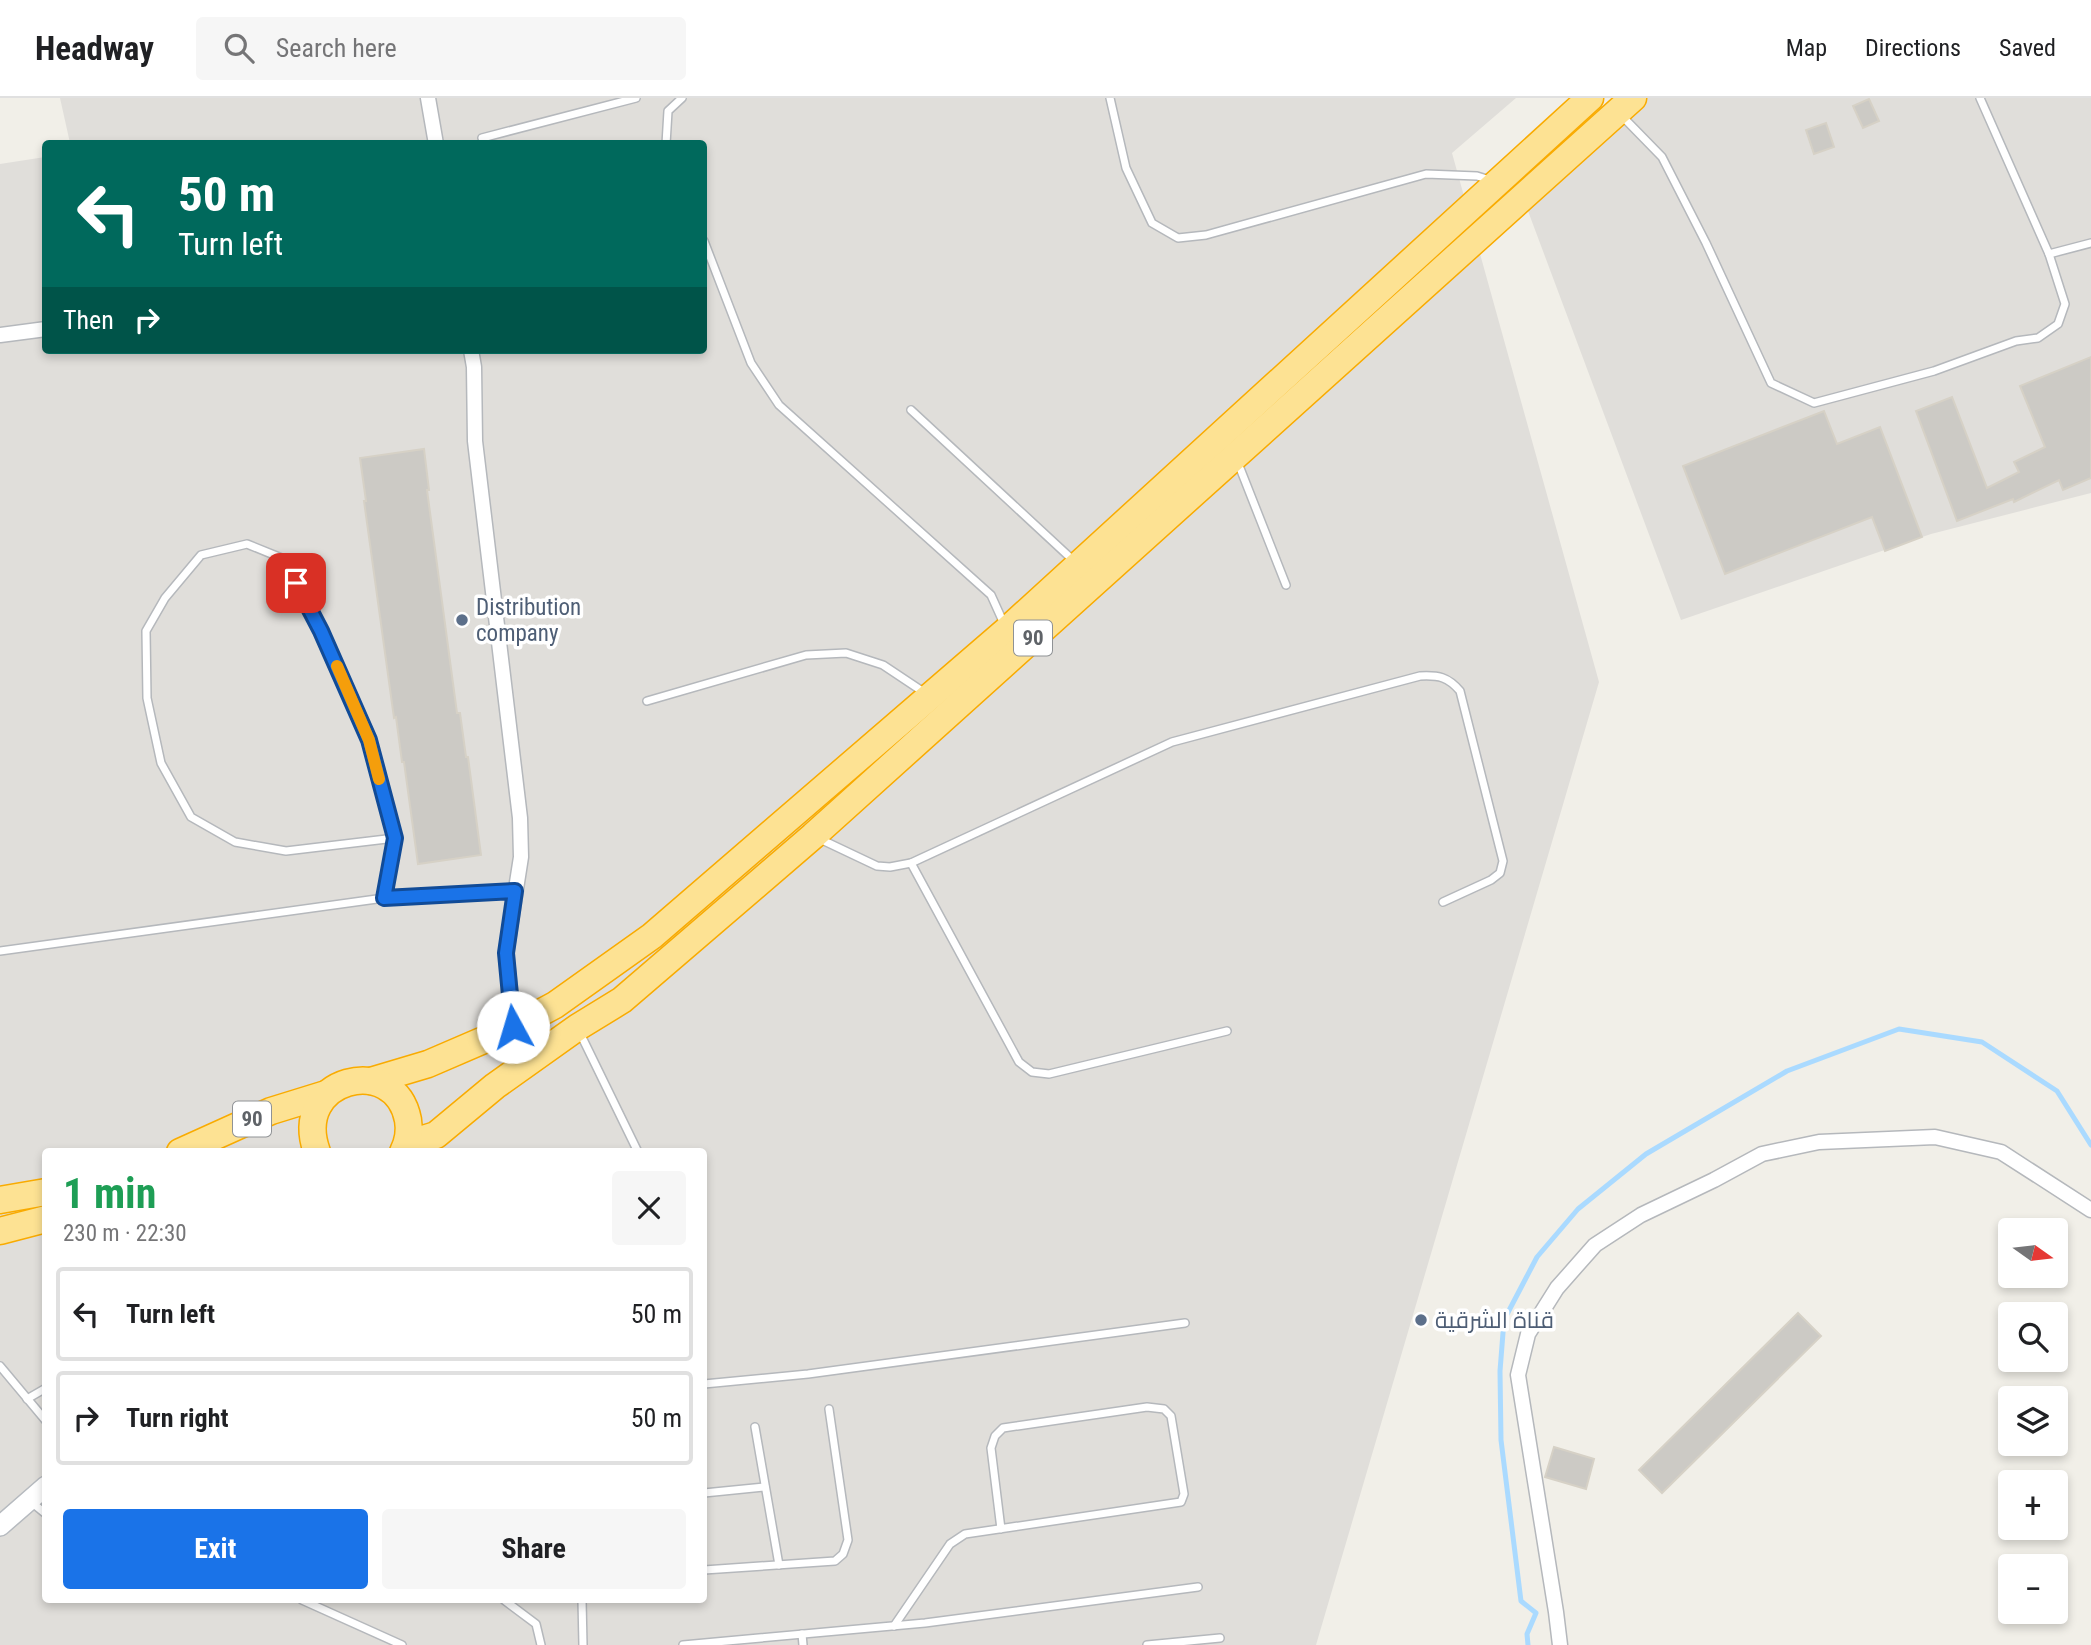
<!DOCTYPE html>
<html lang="en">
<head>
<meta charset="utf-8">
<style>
	:root { --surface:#fff; --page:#f6f6f6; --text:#202124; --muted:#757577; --line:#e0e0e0; --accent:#1a73e8 }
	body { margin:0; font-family:"Roboto Condensed",Cairo,sans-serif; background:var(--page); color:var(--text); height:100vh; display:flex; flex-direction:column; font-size:26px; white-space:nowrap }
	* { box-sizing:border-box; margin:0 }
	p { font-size:23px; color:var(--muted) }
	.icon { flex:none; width:38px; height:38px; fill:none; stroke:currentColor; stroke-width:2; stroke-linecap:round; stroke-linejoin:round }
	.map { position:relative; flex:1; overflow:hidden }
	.side { position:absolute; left:42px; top:1050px; width:665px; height:455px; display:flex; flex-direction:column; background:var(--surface); border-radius:7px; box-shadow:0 4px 10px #0003 }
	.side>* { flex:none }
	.guide { position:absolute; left:42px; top:42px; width:665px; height:214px; border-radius:7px; box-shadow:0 4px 10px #0003; background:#00695c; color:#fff; overflow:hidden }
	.needle { width:46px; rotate:104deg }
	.tools { position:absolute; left:1998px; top:1120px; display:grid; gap:14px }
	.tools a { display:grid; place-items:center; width:70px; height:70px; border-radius:7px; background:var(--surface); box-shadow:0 4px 10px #0003; font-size:35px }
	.pin { position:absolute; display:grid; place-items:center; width:60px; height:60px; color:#fff; margin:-30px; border-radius:14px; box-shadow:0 4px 10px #0006 }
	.me { position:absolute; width:77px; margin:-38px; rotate:354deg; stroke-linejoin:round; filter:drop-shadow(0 0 5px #0008) }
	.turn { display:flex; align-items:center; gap:24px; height:147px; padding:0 21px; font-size:32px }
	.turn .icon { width:91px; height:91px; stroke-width:2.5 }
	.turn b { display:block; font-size:49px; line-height:60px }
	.then { display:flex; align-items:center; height:66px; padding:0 21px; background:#0003; gap:14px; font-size:26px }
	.round { display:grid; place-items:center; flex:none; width:74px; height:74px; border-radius:7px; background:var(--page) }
	.summary { display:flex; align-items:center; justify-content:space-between; height:119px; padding:0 21px }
	h1 { font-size:42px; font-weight:700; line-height:52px; color:#1e9e55 }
	.primary-button { display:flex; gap:14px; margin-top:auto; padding:14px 21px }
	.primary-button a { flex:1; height:80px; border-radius:7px; background:var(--accent); color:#fff; font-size:28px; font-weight:700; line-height:80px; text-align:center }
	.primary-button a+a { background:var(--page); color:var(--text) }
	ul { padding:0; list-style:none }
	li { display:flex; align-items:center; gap:21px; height:94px; margin:0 14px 10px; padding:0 7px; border:4px solid var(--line); border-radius:7px }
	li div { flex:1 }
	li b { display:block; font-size:26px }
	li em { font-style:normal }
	header { display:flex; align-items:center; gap:42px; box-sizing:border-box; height:98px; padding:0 35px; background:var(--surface); border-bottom:2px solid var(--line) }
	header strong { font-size:33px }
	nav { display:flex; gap:38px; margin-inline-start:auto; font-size:24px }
	.search { width:490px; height:63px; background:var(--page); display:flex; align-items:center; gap:18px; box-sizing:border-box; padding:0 24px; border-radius:7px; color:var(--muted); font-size:26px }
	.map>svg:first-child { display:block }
	.industrial { fill:#e0deda; fill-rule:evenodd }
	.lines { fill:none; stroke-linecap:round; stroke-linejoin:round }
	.stream { stroke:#aadaff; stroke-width:5 }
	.building { fill:#cccac5; stroke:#d6d1c6; stroke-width:2 }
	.lane-casing { stroke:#b5b8bc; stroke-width:10 }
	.street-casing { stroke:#b5b8bc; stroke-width:17 }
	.secondary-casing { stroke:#b6babf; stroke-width:22 }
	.highway-casing { stroke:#f9ab00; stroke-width:29 }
	.lane { stroke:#fff; stroke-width:7 }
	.street { stroke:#fff; stroke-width:14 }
	.secondary { stroke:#fff; stroke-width:19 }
	.highway { stroke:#fde293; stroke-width:26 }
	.route-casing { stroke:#114b97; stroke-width:18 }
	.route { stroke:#1a73e8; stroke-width:12 }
	.slow { stroke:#f59e0b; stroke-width:12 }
	.service-dot { fill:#5c6f8a; stroke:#fff; stroke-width:2.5 }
	.labels { text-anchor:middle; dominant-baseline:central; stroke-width:7; stroke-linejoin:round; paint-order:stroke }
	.shield { fill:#fff; stroke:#8f9295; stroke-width:2 }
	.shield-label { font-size:21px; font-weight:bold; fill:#5f6368 }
	.service-label { font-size:23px; fill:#4e5e75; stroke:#fff; text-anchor:start }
</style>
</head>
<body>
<header>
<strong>Headway</strong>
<div class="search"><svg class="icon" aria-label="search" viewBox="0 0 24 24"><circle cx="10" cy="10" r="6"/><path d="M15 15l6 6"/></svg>Search here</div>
<nav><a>Map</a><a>Directions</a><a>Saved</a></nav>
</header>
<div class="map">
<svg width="2091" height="1547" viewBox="0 0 2091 1547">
	<rect width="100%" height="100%" fill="#f1efe8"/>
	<!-- industrial -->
	<g class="industrial">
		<path d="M 60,0 L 1516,0 L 1452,55 L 1599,584 L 1316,1547 L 0,1547 L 0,66 L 45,59 L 46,252 L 704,252 L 704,46 L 70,45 ZM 46,1054 L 704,1054 L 704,1502 L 46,1502 Z"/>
		<path d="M 1630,0 L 2091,0 L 2091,395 L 1931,436 L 1681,522 L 1522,97 Z"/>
	</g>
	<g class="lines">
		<!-- stream -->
		<path class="stream" d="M 1528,1547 L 1527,1536 L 1536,1515 L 1521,1503 L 1501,1342 L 1500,1273 L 1504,1222 L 1537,1159 L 1578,1111 L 1646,1056 L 1787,973 L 1899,931 L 1982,944 L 2057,993 L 2091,1047"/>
	</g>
	<!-- building -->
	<g class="building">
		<path d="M 1869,1 L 1879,23 L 1863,30 L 1853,8 Z"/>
		<path d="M 1826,25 L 1834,49 L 1814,56 L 1806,32 Z"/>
		<path d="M 2091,259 L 2091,380 L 2063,392 L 2059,382 L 2014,404 L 2013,401 L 1957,423 L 1916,313 L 1952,299 L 1987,390 L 2019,374 L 2014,364 L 2045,349 L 2020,288 Z"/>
		<path d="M 1824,313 L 1837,346 L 1880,329 L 1922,439 L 1885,453 L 1872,419 L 1725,476 L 1683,368 Z"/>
		<path d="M 424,351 L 429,392 L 427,392 L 457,615 L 460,615 L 466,659 L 468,659 L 481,757 L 418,766 L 404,664 L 402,664 L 396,619 L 394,620 L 364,403 L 366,403 L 360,360 Z"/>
		<path d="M 1798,1215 L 1821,1238 L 1662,1395 L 1639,1372 Z"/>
		<path d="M 1554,1349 L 1594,1361 L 1586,1391 L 1545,1379 Z"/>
	</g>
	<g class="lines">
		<!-- lane casing -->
		<g class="lane-casing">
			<g id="lane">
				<path d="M 1110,0 L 1126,70 L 1152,125 L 1178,140 L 1206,137 L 1426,76 L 1477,78 L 1490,82"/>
				<path d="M 1621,17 L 1662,59 L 1706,145 L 1771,285 L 1814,305 L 1934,273 L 2016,243 L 2038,240 L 2058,226 L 2065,206 L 2049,156 L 1980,0"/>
				<path d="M 482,40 L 636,0"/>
				<path d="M 666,46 L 668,13 L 682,0"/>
				<path d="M 704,143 L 751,265 L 779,307 L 991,497 L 1005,528"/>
				<path d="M 2049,156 L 2091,145"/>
				<path d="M 911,312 L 1075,464"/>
				<path d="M 1238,365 L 1286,487"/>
				<path d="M 647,603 L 806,557 L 846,555 L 883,567 L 925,595"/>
				<path d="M 820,741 L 877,768 L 890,769 L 911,765 L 1172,644 L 1420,578 C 1439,577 1448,579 1460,593 L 1503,763 L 1500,775 L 1491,782 L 1443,804"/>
				<path d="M 911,765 L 1019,964 L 1032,974 L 1049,976 L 1227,933"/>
				<path d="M 384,800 L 395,740 L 369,642 L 321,533 L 284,461 L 247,446 L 201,457 L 165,500 L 146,533 L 147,600 L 161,665 L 191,719 L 235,744 L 286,753 L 395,740"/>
				<path d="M 0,853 L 384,800 L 515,794"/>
				<path d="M 579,933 L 638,1054"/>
				<path d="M 0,1268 L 46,1323"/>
				<path d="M 704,1286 L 808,1276 L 1185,1225"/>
				<path d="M 27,1301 L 46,1290"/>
				<path d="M 755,1329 L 779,1467"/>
				<path d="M 704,1395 L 765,1389"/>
				<path d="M 30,1403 L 46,1416"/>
				<path d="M 704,1472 L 835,1463 L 843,1456 L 848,1442 L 829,1311"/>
				<path d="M 302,1502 L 402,1547"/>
				<path d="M 504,1502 L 536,1526 L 541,1547"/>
				<path d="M 582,1502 L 583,1547"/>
				<path d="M 894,1528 L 950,1446 L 965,1436 L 1181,1404 L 1184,1396 L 1171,1318 L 1164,1311 L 1147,1309 L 1003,1330 L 995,1338 L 991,1350 L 1001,1431"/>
				<path d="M 802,1536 L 803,1547"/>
				<path d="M 683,1547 L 925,1525 L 1198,1489"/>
				<path d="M 1147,1547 L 1220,1540"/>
			</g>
		</g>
		<!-- street casing -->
		<g class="street-casing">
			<g id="street">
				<path d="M 428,0 L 436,46"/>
				<path d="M 0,237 L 46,231"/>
				<path d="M 471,252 L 474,269 L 475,343 L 520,720 L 521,759 L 506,855 L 514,929"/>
				<path d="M 1560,1547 L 1556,1514 L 1518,1277 L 1528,1236 L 1557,1190 L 1595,1147 L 1641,1117 L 1714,1082 L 1762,1056 L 1819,1044 L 1935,1039 L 2001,1054 L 2091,1112"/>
			</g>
		</g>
		<!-- secondary casing -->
		<g class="secondary-casing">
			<path id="secondary" d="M 0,1428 L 46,1388"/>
		</g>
		<!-- highway casing -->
		<g class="highway-casing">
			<g id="highway">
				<path d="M 371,983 L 428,966 L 514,929 L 555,907 L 652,838 L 1007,532 L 1590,0"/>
				<path d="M 407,1046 L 436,1037 L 495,988 L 578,929 L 622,902 L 813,738 L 1633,0"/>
				<path d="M 180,1054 L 271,1013 L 326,996"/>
				<path d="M 317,1054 C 290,980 395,954 408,1022 C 410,1033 408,1044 403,1054"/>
				<path d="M 0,1102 L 46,1094"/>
				<path d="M 0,1133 L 46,1121"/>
			</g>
		</g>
		<!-- lane -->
		<use href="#lane" class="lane"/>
		<!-- street -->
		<use href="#street" class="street"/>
		<!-- secondary -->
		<use href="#secondary" class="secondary"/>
		<!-- highway -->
		<use href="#highway" class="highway"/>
	</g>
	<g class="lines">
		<!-- route casing -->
		<g class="route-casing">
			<path id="route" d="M 296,485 L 321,533 L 369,642 L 395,740 L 384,800 L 515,793 L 506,855 L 513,929"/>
		</g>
		<!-- route -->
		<use href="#route" class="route"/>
		<!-- slow -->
		<path class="slow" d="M 337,568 L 369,642 L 379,681"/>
	</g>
	<!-- markers -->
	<g class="service-dot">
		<circle cx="462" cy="522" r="7"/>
		<circle cx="1421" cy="1222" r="7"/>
	</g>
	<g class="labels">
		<!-- shield labels -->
		<g class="shield">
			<rect x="1014" y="522.5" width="38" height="35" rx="5"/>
			<rect x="233" y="1003.5" width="38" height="35" rx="5"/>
		</g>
		<g class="shield-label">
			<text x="1033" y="540">90</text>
			<text x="252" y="1021">90</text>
		</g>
		<!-- service labels -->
		<g class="service-label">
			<text x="476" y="509">Distribution<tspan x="476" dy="26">company</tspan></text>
			<text x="1435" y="1222">قناة الشرقية</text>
		</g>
	</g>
</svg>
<div class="tools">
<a><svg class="needle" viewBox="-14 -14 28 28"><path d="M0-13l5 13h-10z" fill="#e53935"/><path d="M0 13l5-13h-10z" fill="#757577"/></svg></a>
<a><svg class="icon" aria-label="search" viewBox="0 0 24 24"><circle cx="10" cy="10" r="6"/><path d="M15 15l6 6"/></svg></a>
<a><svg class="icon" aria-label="layers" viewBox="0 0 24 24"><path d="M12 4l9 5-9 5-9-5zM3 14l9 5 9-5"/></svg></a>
<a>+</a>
<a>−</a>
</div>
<div class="pin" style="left:296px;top:485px;background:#d93025"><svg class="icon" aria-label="arrive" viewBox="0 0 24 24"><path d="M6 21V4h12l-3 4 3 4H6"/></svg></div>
<svg class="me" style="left:513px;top:929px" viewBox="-20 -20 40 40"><circle r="19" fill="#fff"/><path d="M0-13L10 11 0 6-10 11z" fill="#1a73e8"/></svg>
<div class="guide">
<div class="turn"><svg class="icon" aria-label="left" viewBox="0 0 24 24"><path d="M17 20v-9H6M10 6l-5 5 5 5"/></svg><div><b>50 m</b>Turn left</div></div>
<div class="then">Then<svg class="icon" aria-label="right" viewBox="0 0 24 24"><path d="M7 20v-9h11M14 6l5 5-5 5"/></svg></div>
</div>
<section class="side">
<div class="summary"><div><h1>1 min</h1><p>230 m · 22:30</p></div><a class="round"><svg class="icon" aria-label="close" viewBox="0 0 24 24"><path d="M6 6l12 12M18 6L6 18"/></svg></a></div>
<ul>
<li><svg class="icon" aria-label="left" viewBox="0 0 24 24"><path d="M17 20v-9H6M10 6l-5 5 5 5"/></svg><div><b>Turn left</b></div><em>50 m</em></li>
<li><svg class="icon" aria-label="right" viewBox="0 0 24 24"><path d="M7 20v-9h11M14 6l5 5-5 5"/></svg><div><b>Turn right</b></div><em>50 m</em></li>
</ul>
<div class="primary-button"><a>Exit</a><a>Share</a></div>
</section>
</div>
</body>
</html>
